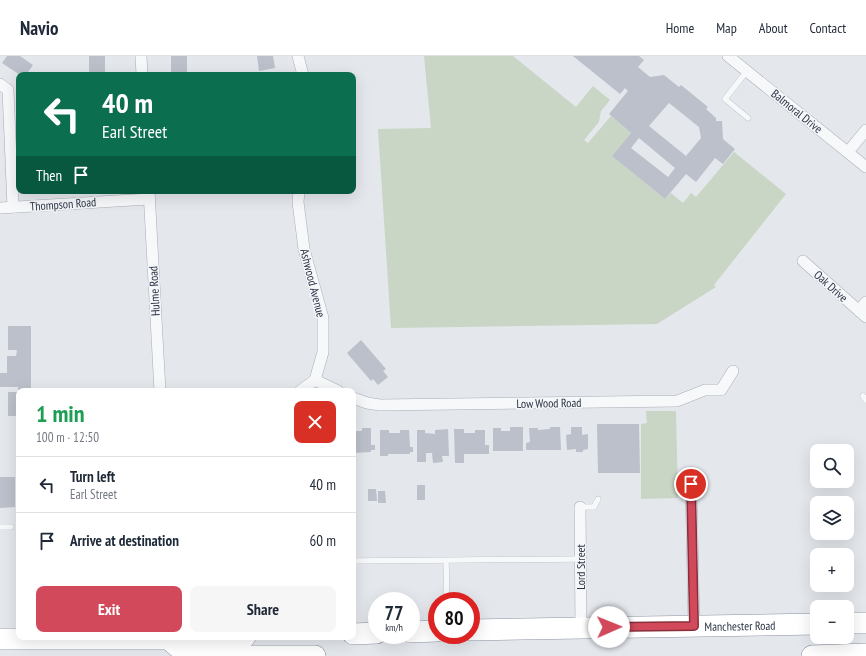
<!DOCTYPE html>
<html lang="en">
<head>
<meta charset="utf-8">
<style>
	:root { --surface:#fff; --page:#f6f6f7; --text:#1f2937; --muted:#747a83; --line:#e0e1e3; --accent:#d1495b }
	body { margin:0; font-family:"PT Sans Narrow",sans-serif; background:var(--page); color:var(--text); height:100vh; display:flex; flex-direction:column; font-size:15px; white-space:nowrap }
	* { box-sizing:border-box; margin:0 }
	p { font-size:13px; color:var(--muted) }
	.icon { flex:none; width:22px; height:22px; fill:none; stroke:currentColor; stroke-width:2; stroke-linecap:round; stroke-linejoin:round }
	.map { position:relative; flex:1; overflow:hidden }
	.details { position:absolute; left:16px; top:332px; width:340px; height:252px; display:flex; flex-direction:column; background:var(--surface); border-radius:8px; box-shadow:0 4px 16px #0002 }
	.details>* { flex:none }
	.top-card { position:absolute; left:16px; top:16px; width:340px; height:122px; border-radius:8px; box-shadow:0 4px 16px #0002; background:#0b6e4f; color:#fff; overflow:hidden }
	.controls { position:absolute; left:810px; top:388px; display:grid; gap:8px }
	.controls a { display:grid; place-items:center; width:44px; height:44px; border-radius:8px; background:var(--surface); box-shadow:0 4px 16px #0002; font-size:20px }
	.speed { position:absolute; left:368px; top:536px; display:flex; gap:8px; font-size:20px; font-weight:700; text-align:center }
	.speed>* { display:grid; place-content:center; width:52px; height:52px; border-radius:50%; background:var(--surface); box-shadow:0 4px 16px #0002; line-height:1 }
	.speed small { font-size:10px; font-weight:400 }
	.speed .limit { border:6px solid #d22; background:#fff; color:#111 }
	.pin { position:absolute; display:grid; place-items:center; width:34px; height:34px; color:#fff; margin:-17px; border:2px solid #fff; border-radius:50%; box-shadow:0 1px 4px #0007 }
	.me { position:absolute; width:44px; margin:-22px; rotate:89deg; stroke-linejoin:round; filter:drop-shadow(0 0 3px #0008) }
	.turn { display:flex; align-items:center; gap:14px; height:84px; padding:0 20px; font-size:18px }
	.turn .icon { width:52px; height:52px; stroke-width:2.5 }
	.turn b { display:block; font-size:28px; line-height:34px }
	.then { display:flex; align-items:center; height:38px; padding:0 20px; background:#0003; gap:8px; font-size:15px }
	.round { display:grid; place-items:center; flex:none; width:42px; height:42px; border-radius:8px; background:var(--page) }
	.summary { display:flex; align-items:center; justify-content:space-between; height:68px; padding:0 20px }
	h1 { font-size:24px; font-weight:600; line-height:30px; color:#1e9e55 }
	.primary-button { display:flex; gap:8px; margin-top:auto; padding:8px 20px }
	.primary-button a { flex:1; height:46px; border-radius:8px; background:var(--accent); color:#fff; font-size:16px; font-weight:600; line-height:46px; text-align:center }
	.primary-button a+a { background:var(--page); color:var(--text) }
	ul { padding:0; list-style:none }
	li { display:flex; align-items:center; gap:12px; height:56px; padding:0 20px; border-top:1px solid var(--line) }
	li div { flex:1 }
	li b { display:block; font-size:15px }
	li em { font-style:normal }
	header { display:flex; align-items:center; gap:24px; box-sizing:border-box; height:56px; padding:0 20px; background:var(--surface); border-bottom:1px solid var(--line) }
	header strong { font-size:19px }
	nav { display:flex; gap:22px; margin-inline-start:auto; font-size:14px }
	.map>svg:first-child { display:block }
	.green { fill:#c9d6c5 }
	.building { fill:#bbc0ca; fill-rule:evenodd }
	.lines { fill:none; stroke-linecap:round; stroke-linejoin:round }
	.lane-casing { stroke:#a9aeb7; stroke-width:6 }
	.street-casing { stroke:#a9aeb7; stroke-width:12 }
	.highway-casing { stroke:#8b94a3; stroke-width:22 }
	.lane { stroke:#f7f8fa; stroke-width:5.5 }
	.street { stroke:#f7f8fa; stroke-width:11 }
	.highway { stroke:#fff; stroke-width:21 }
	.route-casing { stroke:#882f3b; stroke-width:10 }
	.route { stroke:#d1495b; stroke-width:7 }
	.labels { text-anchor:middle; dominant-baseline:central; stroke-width:3; stroke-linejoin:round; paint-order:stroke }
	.street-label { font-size:12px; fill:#2b3445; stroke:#f4f6f9 }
</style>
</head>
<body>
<header>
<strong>Navio</strong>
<nav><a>Home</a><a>Map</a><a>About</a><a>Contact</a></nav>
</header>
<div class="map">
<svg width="866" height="600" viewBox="0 0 866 600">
	<rect width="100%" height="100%" fill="#e4e7ec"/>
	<!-- green -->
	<g class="green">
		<path d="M 424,0 L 513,0 L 576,51 L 593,30 L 610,44 L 601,55 L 599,66 L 584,84 L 588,87 L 611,60 L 631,77 L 612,100 L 665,143 L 671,137 L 683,147 L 691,137 L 696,141 L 734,96 L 786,138 L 714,229 L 716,231 L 657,268 L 391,272 L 378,73 L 431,72 Z"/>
		<path d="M 646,355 L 676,355 L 678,442 L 641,443 L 641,368 L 647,367 Z"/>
	</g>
	<!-- building -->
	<g class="building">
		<path d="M 7,0 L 20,0 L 33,9 L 26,19 L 20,19 L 2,7 Z"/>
		<rect x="89" y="0" width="16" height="19"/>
		<rect x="171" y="0" width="16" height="19"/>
		<path d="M 257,0 L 273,0 L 275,12 L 259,15 Z"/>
		<path d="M 573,0 L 639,0 L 644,4 L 638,11 L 650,21 L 664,19 L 679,31 L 681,29 L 708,51 L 706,53 L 716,62 L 716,65 L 722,65 L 723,83 L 735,93 L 723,108 L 715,102 L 696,126 L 686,118 L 665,143 L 612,100 L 631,77 L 609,58 L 628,35 L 625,32 L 620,38 ZM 669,47 L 699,71 L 701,82 L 686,100 L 649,70 ZM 639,82 L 675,112 L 668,121 L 631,92 Z"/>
		<path d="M 8,270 L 31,270 L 31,335 L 19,335 L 19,360 L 8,360 L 8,336 L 18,336 L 18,331 L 0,331 L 0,317 L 7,317 L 7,300 L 16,300 L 17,294 L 8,294 Z"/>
		<path d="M 361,284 L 386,313 L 383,315 L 388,321 L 378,329 L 373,323 L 371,325 L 347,297 Z"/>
		<path d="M 597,368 L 639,368 L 640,417 L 598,417 Z"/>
		<path d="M 510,371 L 523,371 L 523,395 L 493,395 L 493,372 L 501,372 L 501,375 L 510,375 Z"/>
		<path d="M 550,371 L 560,371 L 561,394 L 526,394 L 526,387 L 530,386 L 529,372 L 538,372 L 538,374 L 550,373 Z"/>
		<path d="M 571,371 L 582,371 L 582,379 L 588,378 L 588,393 L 583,394 L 583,396 L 576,396 L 576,393 L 567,394 L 566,379 L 571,378 Z"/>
		<path d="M 362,372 L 371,372 L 371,389 L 375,389 L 375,394 L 371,394 L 371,396 L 353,397 L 353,375 L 362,375 Z"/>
		<path d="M 448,373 L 449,400 L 442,400 L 443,406 L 433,407 L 432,397 L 426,397 L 426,406 L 417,406 L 417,374 L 425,374 L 425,377 L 435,378 L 435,374 Z"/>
		<path d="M 454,373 L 464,373 L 464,377 L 475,377 L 475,374 L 485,374 L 485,389 L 489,389 L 489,398 L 464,398 L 464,407 L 455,407 Z"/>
		<path d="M 380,374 L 389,374 L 389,377 L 400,377 L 400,374 L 409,374 L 410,391 L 413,391 L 413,396 L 410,396 L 410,398 L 388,398 L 388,400 L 380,400 Z"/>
		<path d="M 0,421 L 15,421 L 15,451 L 0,452 Z"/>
		<rect x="417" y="429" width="8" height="15"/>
		<path d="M 368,433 L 376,433 L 377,445 L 368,445 Z"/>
		<path d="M 378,435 L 385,435 L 386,447 L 378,447 Z"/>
	</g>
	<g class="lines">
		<!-- lane casing -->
		<g class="lane-casing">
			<g id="lane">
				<path d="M 747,15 L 725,43 L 748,62"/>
				<path d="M 863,340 L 866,344"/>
				<path d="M 580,451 L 594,451 L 598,443"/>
				<path d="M 0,471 L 11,471"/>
				<path d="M 353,505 L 580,503"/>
				<path d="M 446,505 L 447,545"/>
			</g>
		</g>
		<!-- street casing -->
		<g class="street-casing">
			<g id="street">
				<path d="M 141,0 L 142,19"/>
				<path d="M 298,0 L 303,19"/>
				<path d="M 728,0 L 866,111"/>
				<path d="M 0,28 L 8,34 L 13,151"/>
				<path d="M 848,96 L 866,74"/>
				<path d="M 149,135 L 160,335"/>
				<path d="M 299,135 L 298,146 L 304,193 L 323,262 L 323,296 L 315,324 L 300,335"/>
				<path d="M 0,152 L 149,143"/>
				<path d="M 803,205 L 866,261"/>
				<path d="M 859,255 L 866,246"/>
				<path d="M 315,324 L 338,335"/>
				<path d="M 353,342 L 367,347 L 380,349 L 677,345 L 705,334 L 721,334 L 733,315"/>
				<path d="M 691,428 L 694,570"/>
				<path d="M 580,451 L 581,572"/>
			</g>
		</g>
		<!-- highway casing -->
		<g class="highway-casing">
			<g id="highway">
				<path d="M 847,567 L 866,567"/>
				<path id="s1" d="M 471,574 L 817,568"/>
				<path d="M 411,576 L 437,575"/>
				<path d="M 353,578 L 377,577"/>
				<path d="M 0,583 L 169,583 L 245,581"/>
				<path d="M 169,583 C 180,594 185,598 201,600"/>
				<path d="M 214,600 L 315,600"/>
				<path d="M 812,600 L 866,598"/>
			</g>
		</g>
		<!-- lane -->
		<use href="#lane" class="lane"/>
		<!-- street -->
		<use href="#street" class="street"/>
		<!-- highway -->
		<use href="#highway" class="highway"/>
	</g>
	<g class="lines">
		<!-- route casing -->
		<g class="route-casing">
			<path id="route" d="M 609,571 L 694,570 L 691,428"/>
		</g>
		<!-- route -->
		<use href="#route" class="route"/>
	</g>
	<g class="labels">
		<!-- street labels -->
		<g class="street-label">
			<text transform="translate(797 55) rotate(39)">Balmoral Drive</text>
			<text transform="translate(63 148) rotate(-4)">Thompson Road</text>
			<text transform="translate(313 227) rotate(76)">Ashwood Avenue</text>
			<text transform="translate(831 230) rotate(42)">Oak Drive</text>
			<text transform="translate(154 235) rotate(-93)">Hulme Road</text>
			<text transform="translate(549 347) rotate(-1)">Low Wood Road</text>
			<text transform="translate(580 511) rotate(-90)">Lord Street</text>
			<text stroke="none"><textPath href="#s1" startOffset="269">Manchester Road</textPath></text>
		</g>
	</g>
</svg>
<div class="controls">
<a><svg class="icon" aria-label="search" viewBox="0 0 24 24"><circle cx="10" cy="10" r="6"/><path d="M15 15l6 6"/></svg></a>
<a><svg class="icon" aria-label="layers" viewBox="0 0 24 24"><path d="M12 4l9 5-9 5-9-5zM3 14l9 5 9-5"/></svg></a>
<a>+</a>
<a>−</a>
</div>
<div class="speed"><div>77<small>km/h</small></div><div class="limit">80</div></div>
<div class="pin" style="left:691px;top:428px;background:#d93025"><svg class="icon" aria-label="arrive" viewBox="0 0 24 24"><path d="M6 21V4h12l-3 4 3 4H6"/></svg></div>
<svg class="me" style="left:609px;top:571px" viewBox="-20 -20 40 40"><circle r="19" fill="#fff"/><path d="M0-13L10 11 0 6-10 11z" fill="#d1495b"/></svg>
<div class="top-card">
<div class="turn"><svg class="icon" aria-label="left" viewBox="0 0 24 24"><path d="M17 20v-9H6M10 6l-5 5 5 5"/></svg><div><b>40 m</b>Earl Street</div></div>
<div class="then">Then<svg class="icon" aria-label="arrive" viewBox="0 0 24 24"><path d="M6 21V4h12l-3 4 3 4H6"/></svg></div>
</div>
<section class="details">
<div class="summary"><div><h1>1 min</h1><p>100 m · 12:50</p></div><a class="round" style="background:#d93025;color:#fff"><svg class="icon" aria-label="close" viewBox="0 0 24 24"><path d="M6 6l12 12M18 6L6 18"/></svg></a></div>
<ul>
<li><svg class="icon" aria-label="left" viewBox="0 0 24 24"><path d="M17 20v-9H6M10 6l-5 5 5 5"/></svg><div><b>Turn left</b><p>Earl Street</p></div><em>40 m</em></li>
<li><svg class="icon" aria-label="arrive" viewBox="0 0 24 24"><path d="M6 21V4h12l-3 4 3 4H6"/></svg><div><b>Arrive at destination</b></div><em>60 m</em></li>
</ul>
<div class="primary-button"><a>Exit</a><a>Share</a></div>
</section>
</div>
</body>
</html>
